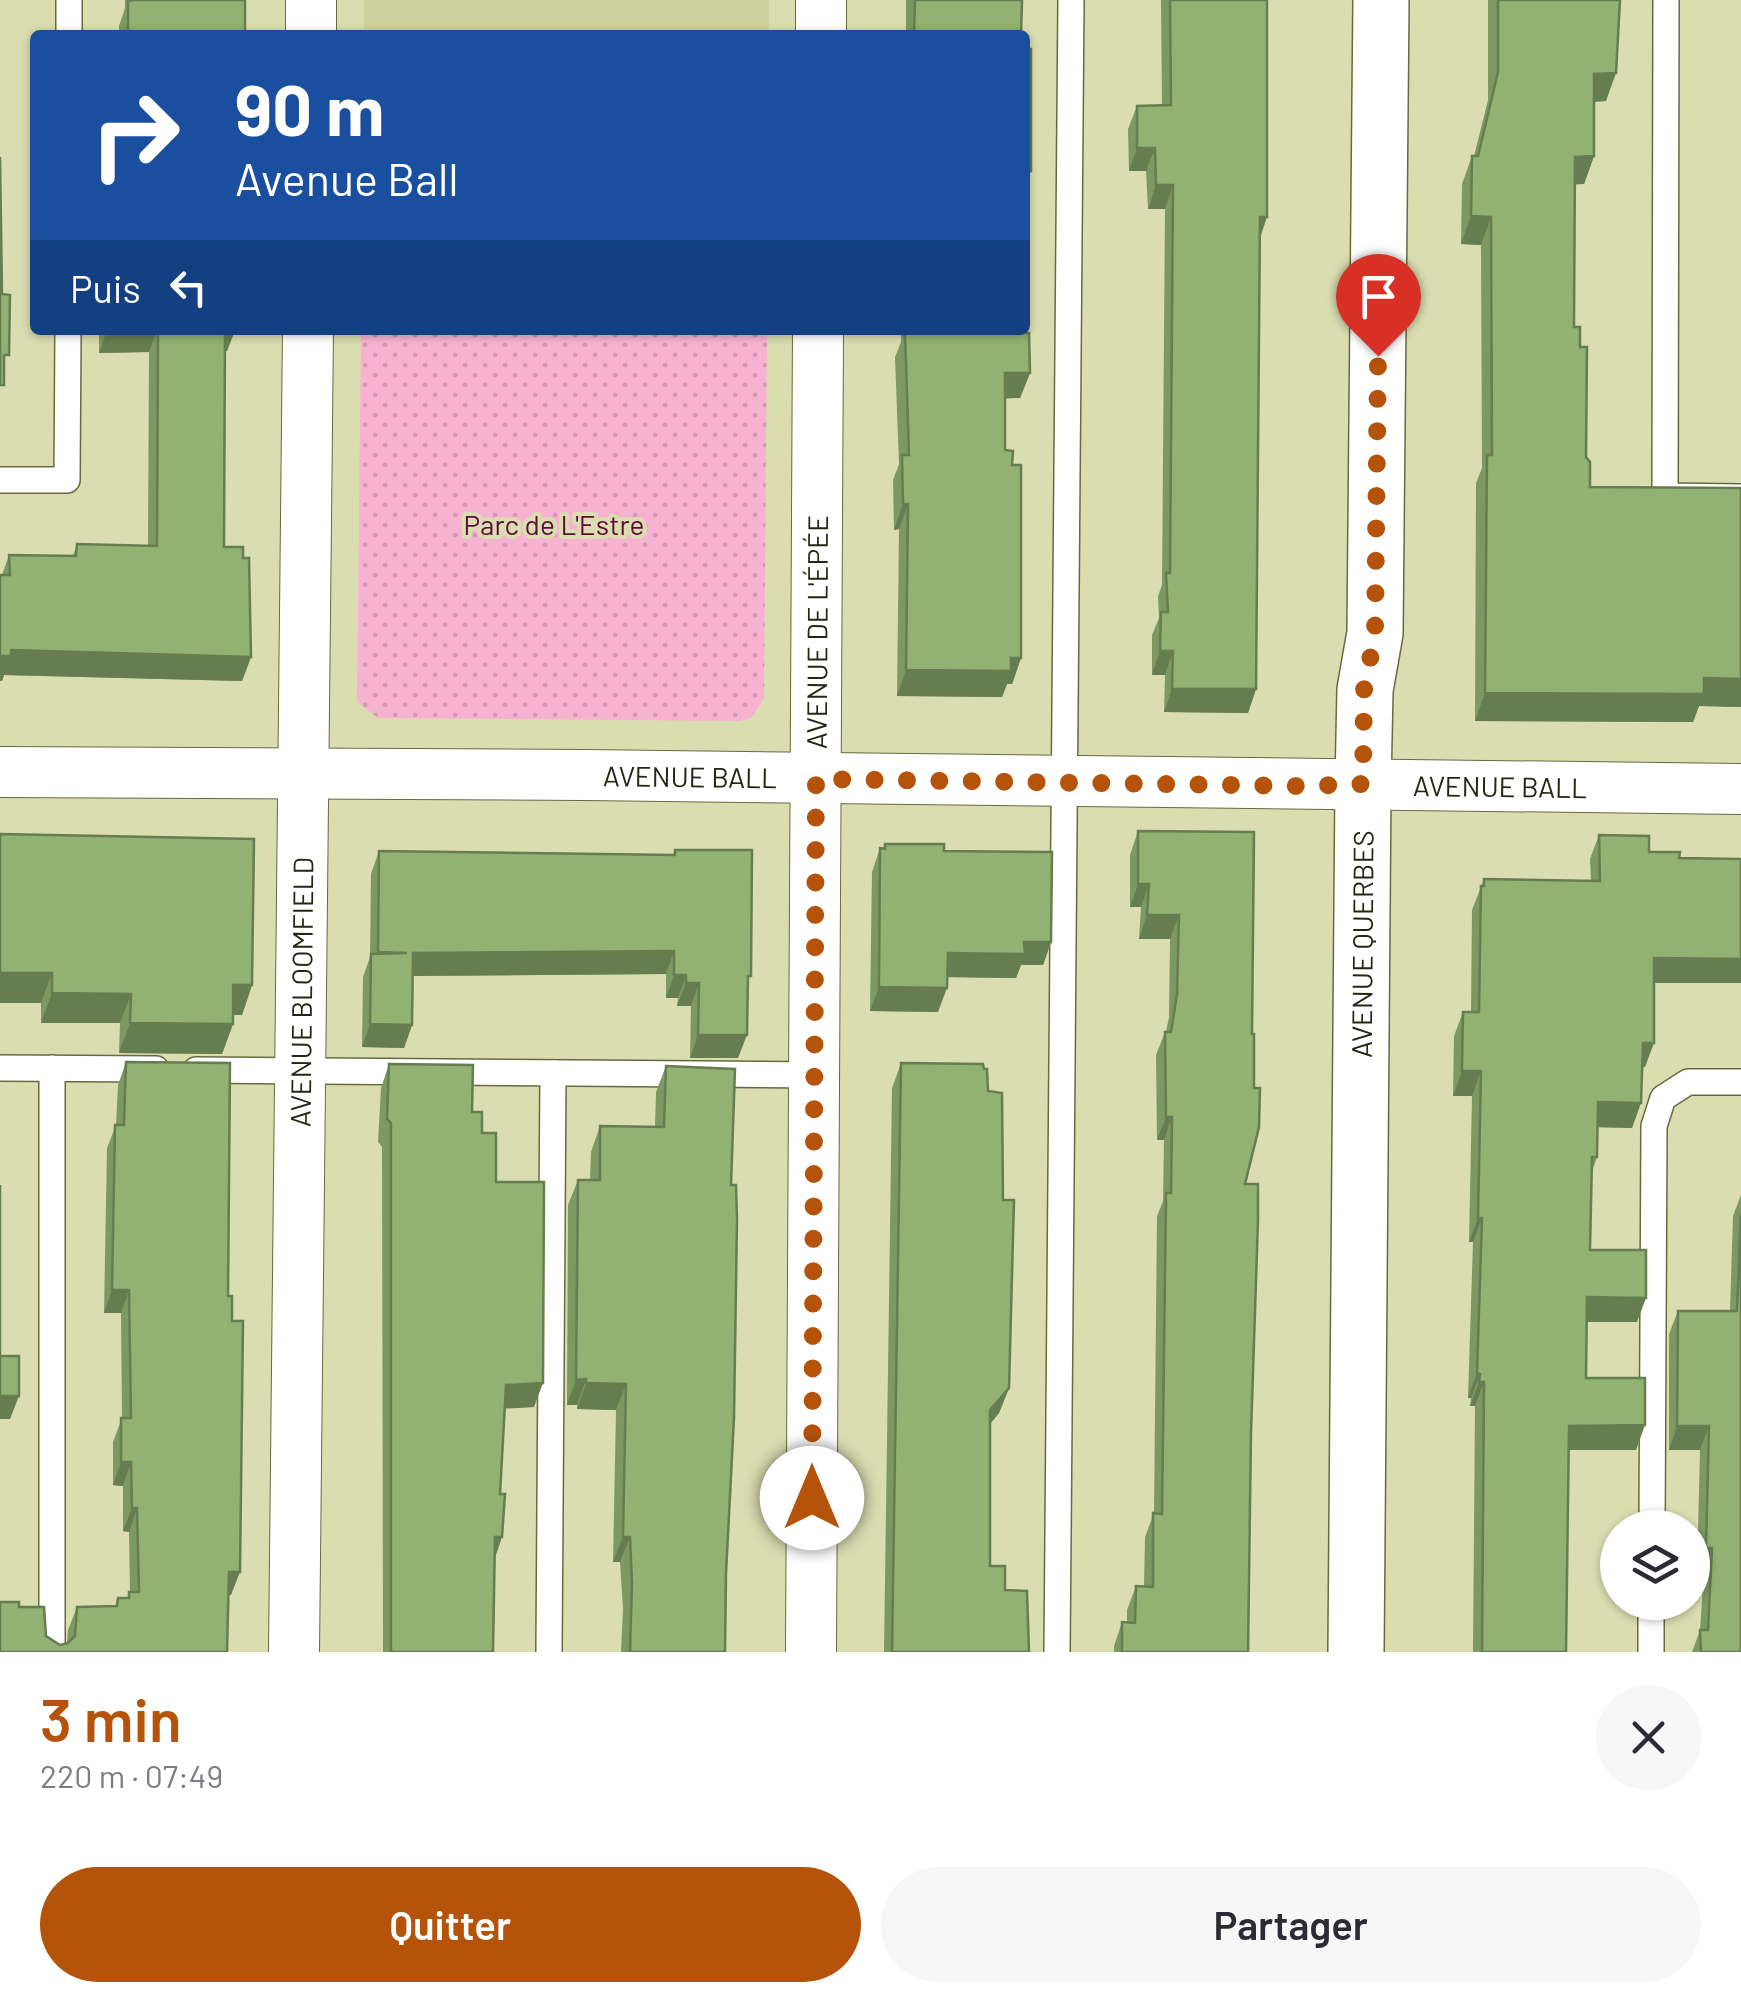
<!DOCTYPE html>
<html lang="fr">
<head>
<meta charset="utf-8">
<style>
	:root { --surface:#fff; --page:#f7f7f7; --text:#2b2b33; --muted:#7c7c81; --accent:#b45309 }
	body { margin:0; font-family:Barlow,sans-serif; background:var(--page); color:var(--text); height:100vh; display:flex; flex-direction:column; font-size:38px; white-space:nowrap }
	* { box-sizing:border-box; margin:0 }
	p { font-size:32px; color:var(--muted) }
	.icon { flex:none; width:55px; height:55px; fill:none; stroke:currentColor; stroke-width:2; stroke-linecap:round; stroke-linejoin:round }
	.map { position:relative; height:1652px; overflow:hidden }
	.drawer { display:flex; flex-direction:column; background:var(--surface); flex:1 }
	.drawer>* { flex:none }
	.top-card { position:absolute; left:30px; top:30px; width:1000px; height:305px; border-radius:10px; box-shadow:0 2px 8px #0004; background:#1a4fa0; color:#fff; overflow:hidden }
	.fabs { position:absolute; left:1600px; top:1510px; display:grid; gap:20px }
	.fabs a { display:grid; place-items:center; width:110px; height:110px; border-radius:50%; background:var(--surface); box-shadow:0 2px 8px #0004; font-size:50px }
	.pin { position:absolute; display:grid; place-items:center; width:85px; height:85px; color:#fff; margin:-102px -42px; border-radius:50% 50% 50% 0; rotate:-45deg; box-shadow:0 0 10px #0007 }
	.pin .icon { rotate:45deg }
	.me { position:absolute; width:110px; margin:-55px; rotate:0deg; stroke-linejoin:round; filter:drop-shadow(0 0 8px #0008) }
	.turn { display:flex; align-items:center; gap:35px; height:210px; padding:0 40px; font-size:45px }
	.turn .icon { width:130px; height:130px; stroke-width:2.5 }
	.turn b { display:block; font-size:70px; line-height:85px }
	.then { display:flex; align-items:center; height:95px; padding:0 40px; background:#0003; gap:20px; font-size:38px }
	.round { display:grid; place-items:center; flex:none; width:105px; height:105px; border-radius:52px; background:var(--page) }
	.headline { display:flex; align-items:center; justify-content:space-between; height:170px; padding:0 40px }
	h1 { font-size:60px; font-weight:600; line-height:75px; color:var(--accent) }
	.action { display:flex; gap:20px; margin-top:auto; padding:20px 40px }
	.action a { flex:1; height:115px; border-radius:60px; background:var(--accent); color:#fff; font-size:40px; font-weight:600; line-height:115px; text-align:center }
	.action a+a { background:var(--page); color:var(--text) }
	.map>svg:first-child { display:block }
	.built { fill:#cfd29e }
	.park { fill:url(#park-dots) }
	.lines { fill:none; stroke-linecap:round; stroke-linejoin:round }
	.service-casing { stroke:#686a41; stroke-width:28 }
	.minor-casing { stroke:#686a41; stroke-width:52 }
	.tertiary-casing { stroke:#686a41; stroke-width:58 }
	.service { stroke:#fff; stroke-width:25 }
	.minor { stroke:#fff; stroke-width:50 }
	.tertiary { stroke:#fff; stroke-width:55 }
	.wall { fill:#7d9962 }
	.shaded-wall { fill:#667d50 }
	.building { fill:#91b272; stroke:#667d50; stroke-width:2.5 }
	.route { stroke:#b45309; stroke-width:18; stroke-dasharray:0 32.4 }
	.labels { text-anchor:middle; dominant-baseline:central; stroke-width:8; stroke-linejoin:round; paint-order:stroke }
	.park-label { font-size:28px; fill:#5f093c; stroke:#daddb0 }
	.street-label { font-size:28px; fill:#252615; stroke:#daddb0 }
</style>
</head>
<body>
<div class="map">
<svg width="1741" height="1652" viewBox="0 0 1741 1652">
	<defs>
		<pattern id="park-dots" width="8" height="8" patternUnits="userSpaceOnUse" patternTransform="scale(2.5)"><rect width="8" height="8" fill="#f7b2d1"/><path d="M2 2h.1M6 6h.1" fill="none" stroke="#d499b3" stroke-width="1.8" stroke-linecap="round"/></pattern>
	</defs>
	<rect width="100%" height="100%" fill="#daddb0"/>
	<!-- built -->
	<rect class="built" x="364" y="0" width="405" height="35"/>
	<!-- park -->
	<path class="park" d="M 361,330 L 767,330 L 764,699 L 751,718 L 740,721 L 378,718 L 357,702 Z"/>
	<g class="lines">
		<!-- service casing -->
		<g class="service-casing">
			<g id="service">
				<path d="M 1666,0 L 1665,496 L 1741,497"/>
				<path d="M 69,35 L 69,0"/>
				<path d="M 0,480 L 67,480 L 68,330"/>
				<path d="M 0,1068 L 156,1069"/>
				<path d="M 52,1068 L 52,1652"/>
				<path d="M 196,1070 L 816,1075"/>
				<path d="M 1652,1528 L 1654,1126 L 1663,1098 L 1688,1082 L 1741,1082"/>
				<path d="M 549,1652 L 553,1073"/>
				<path d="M 1057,1652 L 1071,0"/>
				<path d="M 1651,1652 L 1651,1602"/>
			</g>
		</g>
		<!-- minor casing -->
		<g class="minor-casing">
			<g id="minor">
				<path d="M 311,35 L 311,0"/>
				<path d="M 821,35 L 821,0"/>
				<path id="s1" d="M 0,772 L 585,775 L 1741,789"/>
				<path id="s2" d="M 294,1652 L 308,330"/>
				<path id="s3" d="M 811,1652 L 818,330"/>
			</g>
		</g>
		<!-- tertiary casing -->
		<g class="tertiary-casing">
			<g id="tertiary">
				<path id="s4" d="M 1356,1652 L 1363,784 L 1365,690 L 1375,633 L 1381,0"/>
			</g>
		</g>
		<!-- service -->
		<use href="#service" class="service"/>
		<!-- minor -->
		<use href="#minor" class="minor"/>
		<!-- tertiary -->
		<use href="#tertiary" class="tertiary"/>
	</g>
	<!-- wall -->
	<g class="wall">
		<path d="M 125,0 L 245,0 L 245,35 L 119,35 L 119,26 L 125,8 Z"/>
		<path d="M 906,0 L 1022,0 L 1021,35 L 906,35 Z"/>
		<path d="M 1161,0 L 1267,0 L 1260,238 L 1256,689 L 1248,713 L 1164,712 L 1165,675 L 1152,675 L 1152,635 L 1159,618 L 1158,596 L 1162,585 L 1165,209 L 1148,209 L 1146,171 L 1129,171 L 1128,129 L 1137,106 L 1162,105 Z"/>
		<path d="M 1488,0 L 1620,0 L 1606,101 L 1594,102 L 1594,156 L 1584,184 L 1575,184 L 1574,327 L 1580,347 L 1586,457 L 1590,487 L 1741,488 L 1741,707 L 1699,706 L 1693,722 L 1475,721 L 1476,483 L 1482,468 L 1481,245 L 1461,244 L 1462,184 L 1472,156 L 1474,156 L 1488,100 Z"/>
		<path d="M 99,330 L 235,330 L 227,351 L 225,351 L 224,547 L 243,558 L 251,657 L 242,681 L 4,675 L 2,681 L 2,575 L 9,555 L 73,556 L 77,544 L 148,546 L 149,352 L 99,353 Z"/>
		<path d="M 901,330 L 1016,330 L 1030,373 L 1020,398 L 1005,398 L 1005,450 L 1012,465 L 1021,658 L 1012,684 L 1007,684 L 1002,697 L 897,696 L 899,529 L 894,530 L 893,480 L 899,464 L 895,357 L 901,342 Z"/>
		<path d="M 1138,831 L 1254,832 L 1245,1184 L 1251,1433 L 1248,1652 L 1114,1652 L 1114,1646 L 1122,1622 L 1127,1623 L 1127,1610 L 1136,1586 L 1144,1586 L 1145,1537 L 1154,1513 L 1157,1216 L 1163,1201 L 1164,1140 L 1157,1140 L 1156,1055 L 1165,1032 L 1166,1032 L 1169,1017 L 1170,939 L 1139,939 L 1141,907 L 1130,907 L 1130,855 Z"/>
		<path d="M 0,834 L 252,985 L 242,1015 L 233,1015 L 233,1024 L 222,1054 L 119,1053 L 120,1023 L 41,1023 L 41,1003 L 0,1003 Z"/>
		<path d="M 1599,835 L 1649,852 L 1679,858 L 1741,859 L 1741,983 L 1654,983 L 1645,1067 L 1642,1067 L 1632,1128 L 1598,1127 L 1597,1157 L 1592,1172 L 1590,1250 L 1637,1322 L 1587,1322 L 1586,1378 L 1636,1450 L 1569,1450 L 1566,1652 L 1473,1652 L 1475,1406 L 1470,1406 L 1471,1398 L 1468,1398 L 1473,1242 L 1469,1242 L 1472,1096 L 1453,1096 L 1454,1036 L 1463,1012 L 1471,1012 L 1472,910 L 1484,879 L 1591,881 L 1590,859 Z"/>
		<path d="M 885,844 L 944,851 L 1051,942 L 1043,965 L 1021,965 L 1016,978 L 947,977 L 938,1012 L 870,1011 L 872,872 L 880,848 L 883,848 Z"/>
		<path d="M 675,850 L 748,985 L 738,1058 L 690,1058 L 691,1006 L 677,1006 L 678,998 L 666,998 L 666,974 L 413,976 L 412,1025 L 404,1048 L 362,1047 L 363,977 L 370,957 L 371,874 L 379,851 L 673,855 Z"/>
		<path d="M 126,1062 L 228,1296 L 231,1595 L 228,1595 L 227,1652 L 0,1652 L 19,1607 L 46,1636 L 60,1645 L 67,1643 L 68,1630 L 77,1607 L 115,1606 L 118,1598 L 127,1598 L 130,1592 L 129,1532 L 123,1531 L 123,1486 L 113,1485 L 113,1442 L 122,1418 L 121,1313 L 104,1313 L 107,1148 L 116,1125 L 118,1085 Z"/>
		<path d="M 901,1063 L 988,1091 L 1003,1200 L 1009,1388 L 999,1413 L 990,1424 L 990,1566 L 1005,1590 L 1029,1652 L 884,1652 L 892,1088 Z"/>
		<path d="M 389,1064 L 472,1112 L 482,1133 L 496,1182 L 534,1407 L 504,1408 L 495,1558 L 493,1652 L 383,1652 L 382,1147 L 378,1142 L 381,1088 Z"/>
		<path d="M 666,1066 L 731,1185 L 725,1652 L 621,1652 L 623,1609 L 620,1562 L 613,1562 L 616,1410 L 577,1409 L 577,1405 L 567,1405 L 568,1205 L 578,1180 L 590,1180 L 591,1152 L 600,1126 L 655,1127 L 656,1092 Z"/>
		<path d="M 1741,1195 L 1741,1652 L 1692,1652 L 1700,1630 L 1704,1571 L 1697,1571 L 1700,1450 L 1669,1450 L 1669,1334 L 1678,1311 L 1730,1311 L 1733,1216 Z"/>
	</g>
	<!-- shaded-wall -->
	<g class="shaded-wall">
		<path d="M 1616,73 L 1606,101 L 1584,102 L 1594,74 Z"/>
		<path d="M 1137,148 L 1155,148 L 1146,171 L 1129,171 Z"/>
		<path d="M 1594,156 L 1584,184 L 1565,185 L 1575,157 Z"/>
		<path d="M 1025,171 L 1031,171 L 1025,188 Z"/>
		<path d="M 1156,185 L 1173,185 L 1165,209 L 1148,209 Z"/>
		<path d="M 1471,216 L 1491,217 L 1481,245 L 1461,244 Z"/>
		<path d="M 1260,217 L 1267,217 L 1259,241 Z"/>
		<path d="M 107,330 L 157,330 L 149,352 L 99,353 Z"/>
		<path d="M 224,330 L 235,330 L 227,351 L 216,352 Z"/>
		<path d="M 1005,373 L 1030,373 L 1020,398 L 995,399 Z"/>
		<path d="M 903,504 L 908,504 L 899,529 L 894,530 Z"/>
		<path d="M 11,650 L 251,657 L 242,681 L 4,675 L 2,681 L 0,681 L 0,656 Z"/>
		<path d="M 1160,651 L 1173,651 L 1165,675 L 1152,675 Z"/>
		<path d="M 1011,658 L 1021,658 L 1012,684 L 1007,684 L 1002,697 L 897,696 L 906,670 Z"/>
		<path d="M 1704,678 L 1741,679 L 1741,707 L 1699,706 L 1693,722 L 1475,721 L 1485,693 Z"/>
		<path d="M 1172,689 L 1256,689 L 1248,713 L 1164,712 Z"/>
		<path d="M 1138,884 L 1149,884 L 1141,907 L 1130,907 Z"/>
		<path d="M 1147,915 L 1179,915 L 1170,939 L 1139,939 Z"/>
		<path d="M 1024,942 L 1051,942 L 1043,965 L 1021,965 L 1016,978 L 939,977 L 948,953 Z"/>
		<path d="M 674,951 L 666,974 L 405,976 L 413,953 Z"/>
		<path d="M 1654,958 L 1741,959 L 1741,983 L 1645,983 Z"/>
		<path d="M 0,973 L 52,973 L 41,1003 L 0,1003 Z"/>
		<path d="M 674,975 L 686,975 L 678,998 L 666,998 Z"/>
		<path d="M 686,983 L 699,983 L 691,1006 L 677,1006 Z"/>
		<path d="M 233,985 L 252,985 L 242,1015 L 222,1015 Z"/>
		<path d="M 879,987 L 947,988 L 938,1012 L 870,1011 Z"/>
		<path d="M 52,993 L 131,994 L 120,1023 L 41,1023 Z"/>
		<path d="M 130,1023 L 233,1024 L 222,1054 L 119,1053 Z"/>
		<path d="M 370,1024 L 412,1025 L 404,1048 L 362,1047 Z"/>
		<path d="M 698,1035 L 747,1035 L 738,1058 L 690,1058 Z"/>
		<path d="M 1643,1043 L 1654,1043 L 1645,1067 L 1635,1067 Z"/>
		<path d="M 1462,1071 L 1481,1071 L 1472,1096 L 1453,1096 Z"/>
		<path d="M 1598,1102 L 1641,1103 L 1632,1128 L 1589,1127 Z"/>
		<path d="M 1166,1117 L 1172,1117 L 1164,1140 L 1157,1140 Z"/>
		<path d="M 1478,1218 L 1482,1218 L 1473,1242 L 1469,1242 Z"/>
		<path d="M 112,1290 L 129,1290 L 121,1313 L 104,1313 Z"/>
		<path d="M 1587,1297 L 1646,1298 L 1637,1322 L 1578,1322 Z"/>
		<path d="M 1477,1373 L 1480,1374 L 1471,1398 L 1468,1398 Z"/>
		<path d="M 586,1379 L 577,1405 L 567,1405 L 576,1380 Z"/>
		<path d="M 1479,1382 L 1484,1382 L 1475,1406 L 1470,1406 Z"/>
		<path d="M 543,1383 L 534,1407 L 498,1409 L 506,1385 Z"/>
		<path d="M 586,1383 L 626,1384 L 616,1410 L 577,1409 Z"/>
		<path d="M 1009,1388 L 999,1413 L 981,1435 L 990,1410 Z"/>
		<path d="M 0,1396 L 19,1396 L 10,1419 L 0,1419 Z"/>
		<path d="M 1645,1425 L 1636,1450 L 1560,1450 L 1569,1426 Z"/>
		<path d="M 1677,1426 L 1709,1426 L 1700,1450 L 1669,1450 Z"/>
		<path d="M 121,1462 L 131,1462 L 123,1486 L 113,1485 Z"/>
		<path d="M 132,1508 L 137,1508 L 129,1532 L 123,1531 Z"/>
		<path d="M 495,1537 L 502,1537 L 494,1561 Z"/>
		<path d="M 623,1537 L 630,1537 L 620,1562 L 613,1562 Z"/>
		<path d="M 1706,1548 L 1712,1548 L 1704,1571 L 1697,1571 Z"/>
		<path d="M 229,1572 L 240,1572 L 231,1595 L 221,1595 Z"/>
	</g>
	<!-- building -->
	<g class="building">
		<path d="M 134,0 L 245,0 L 245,35 L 128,35 L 128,1 Z"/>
		<path d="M 915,0 L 1022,0 L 1021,35 L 914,35 Z"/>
		<path d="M 1170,0 L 1267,0 L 1267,217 L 1260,217 L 1256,689 L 1172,689 L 1173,651 L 1160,651 L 1161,612 L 1168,612 L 1166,573 L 1170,573 L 1173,185 L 1156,185 L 1155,148 L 1137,148 L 1137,106 L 1171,105 Z"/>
		<path d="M 1498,0 L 1620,0 L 1616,73 L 1594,74 L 1594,156 L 1575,157 L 1574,327 L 1580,327 L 1580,347 L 1587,347 L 1586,457 L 1590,462 L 1590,487 L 1741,488 L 1741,679 L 1704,678 L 1704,694 L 1485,693 L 1487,455 L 1492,455 L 1491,217 L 1471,216 L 1472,156 L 1478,156 L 1498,72 Z"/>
		<rect x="1025" y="49" width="6" height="122"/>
		<path d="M 0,157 L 2,294 L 10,295 L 9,355 L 4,355 L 4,385 L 0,385 Z"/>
		<path d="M 158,330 L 225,330 L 224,547 L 243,547 L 243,558 L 249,558 L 251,657 L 11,650 L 11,656 L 0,656 L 0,575 L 10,575 L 9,555 L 76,556 L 77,544 L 157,546 Z"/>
		<path d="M 910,330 L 1016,330 L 1016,333 L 1029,333 L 1030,373 L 1005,373 L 1005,450 L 1013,451 L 1012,465 L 1021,465 L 1021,658 L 1011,658 L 1011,671 L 906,670 L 908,504 L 903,504 L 902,455 L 909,455 L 905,332 L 910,332 Z"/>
		<path d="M 1138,831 L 1254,832 L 1252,1034 L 1254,1034 L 1254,1088 L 1260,1088 L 1259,1127 L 1245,1184 L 1258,1184 L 1258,1220 L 1251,1433 L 1248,1652 L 1122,1652 L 1122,1622 L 1135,1623 L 1136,1586 L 1153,1587 L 1153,1513 L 1162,1514 L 1166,1193 L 1171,1193 L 1172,1117 L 1166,1117 L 1165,1032 L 1171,1032 L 1177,994 L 1179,915 L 1147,915 L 1149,884 L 1138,884 Z"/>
		<path d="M 0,834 L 254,839 L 252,985 L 233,985 L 233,1024 L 130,1023 L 131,994 L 52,993 L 52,973 L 0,973 Z"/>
		<path d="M 1599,835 L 1649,836 L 1649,852 L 1680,852 L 1679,858 L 1741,859 L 1741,959 L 1654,958 L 1654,1043 L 1643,1043 L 1641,1103 L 1598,1102 L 1597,1157 L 1592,1157 L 1590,1250 L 1646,1250 L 1646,1298 L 1587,1297 L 1586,1378 L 1645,1378 L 1645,1425 L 1569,1426 L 1566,1652 L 1482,1652 L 1484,1382 L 1479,1382 L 1480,1374 L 1477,1373 L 1482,1218 L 1478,1218 L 1481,1071 L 1462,1071 L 1463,1012 L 1479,1012 L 1481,886 L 1484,886 L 1484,879 L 1600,881 Z"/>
		<path d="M 885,844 L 944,844 L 944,851 L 1052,852 L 1051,942 L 1024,942 L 1025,954 L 948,953 L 947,988 L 879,987 L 880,848 L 885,849 Z"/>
		<path d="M 675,850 L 752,850 L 751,976 L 748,976 L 747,1035 L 698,1035 L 699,983 L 686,983 L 686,975 L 674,975 L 674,951 L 413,953 L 412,1025 L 370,1024 L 371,954 L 407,953 L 378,952 L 379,851 L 675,855 Z"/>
		<path d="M 126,1062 L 230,1063 L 228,1296 L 232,1296 L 232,1321 L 243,1321 L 240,1572 L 229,1572 L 227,1652 L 0,1652 L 0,1602 L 19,1602 L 19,1607 L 44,1607 L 46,1636 L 60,1645 L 68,1643 L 75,1636 L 77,1607 L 117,1606 L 118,1598 L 129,1598 L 129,1592 L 139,1592 L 137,1508 L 132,1508 L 131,1462 L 121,1462 L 121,1418 L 131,1418 L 129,1290 L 112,1290 L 115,1125 L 124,1125 Z"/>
		<path d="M 901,1063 L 983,1064 L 984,1069 L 987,1069 L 988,1091 L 1002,1093 L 1003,1200 L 1014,1200 L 1009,1388 L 990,1410 L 990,1566 L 1005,1566 L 1005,1590 L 1027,1591 L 1029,1652 L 892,1652 Z"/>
		<path d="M 389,1064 L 473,1065 L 472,1112 L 482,1112 L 482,1133 L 496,1133 L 496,1182 L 544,1182 L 543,1383 L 506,1385 L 500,1494 L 505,1494 L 502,1537 L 495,1537 L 493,1652 L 391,1652 L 391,1123 L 387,1119 Z"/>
		<path d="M 666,1066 L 735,1069 L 731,1185 L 736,1185 L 737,1219 L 734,1418 L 726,1573 L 725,1652 L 630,1652 L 632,1583 L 630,1537 L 623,1537 L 626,1384 L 586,1383 L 586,1379 L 576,1380 L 578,1180 L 600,1180 L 600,1126 L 664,1127 Z"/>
		<path d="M 0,1185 L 0,1356 L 19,1356 L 19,1396 L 0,1396 Z"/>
		<path d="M 1741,1214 L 1741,1652 L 1701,1652 L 1700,1630 L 1708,1630 L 1712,1548 L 1706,1548 L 1709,1426 L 1677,1426 L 1678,1311 L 1737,1311 Z"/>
	</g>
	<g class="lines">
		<!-- route -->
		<path class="route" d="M 812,1498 L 816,779 L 1304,786 L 1363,784 L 1364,690 L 1375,634 L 1378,356"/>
	</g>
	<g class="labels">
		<!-- park labels -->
		<g class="park-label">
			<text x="554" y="524">Parc de L'Estre</text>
		</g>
		<!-- street labels -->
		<g class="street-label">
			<text stroke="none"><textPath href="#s3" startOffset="1020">AVENUE DE L'ÉPÉE</textPath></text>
			<text stroke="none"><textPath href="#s1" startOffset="690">AVENUE BALL</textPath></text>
			<text stroke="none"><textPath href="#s1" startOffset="1500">AVENUE BALL</textPath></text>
			<text stroke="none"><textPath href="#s4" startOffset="708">AVENUE QUERBES</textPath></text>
			<text stroke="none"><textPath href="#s2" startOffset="660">AVENUE BLOOMFIELD</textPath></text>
		</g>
	</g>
</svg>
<div class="fabs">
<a><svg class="icon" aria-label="layers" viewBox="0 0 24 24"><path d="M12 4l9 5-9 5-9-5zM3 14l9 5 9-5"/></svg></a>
</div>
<div class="pin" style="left:1378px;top:356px;background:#d93025"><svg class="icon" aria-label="arrive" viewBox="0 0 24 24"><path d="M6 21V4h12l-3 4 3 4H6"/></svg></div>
<svg class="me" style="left:812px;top:1498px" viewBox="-20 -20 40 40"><circle r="19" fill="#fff"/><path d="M0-13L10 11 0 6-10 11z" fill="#b45309"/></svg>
<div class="top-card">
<div class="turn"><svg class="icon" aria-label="right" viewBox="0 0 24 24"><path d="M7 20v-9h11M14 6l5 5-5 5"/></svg><div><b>90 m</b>Avenue Ball</div></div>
<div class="then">Puis<svg class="icon" aria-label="left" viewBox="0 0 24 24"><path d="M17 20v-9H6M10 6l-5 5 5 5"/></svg></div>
</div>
</div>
<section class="drawer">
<div class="headline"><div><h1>3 min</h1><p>220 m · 07:49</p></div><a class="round"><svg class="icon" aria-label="close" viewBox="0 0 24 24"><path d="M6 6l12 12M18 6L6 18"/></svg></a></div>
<div class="action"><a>Quitter</a><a>Partager</a></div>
</section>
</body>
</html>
